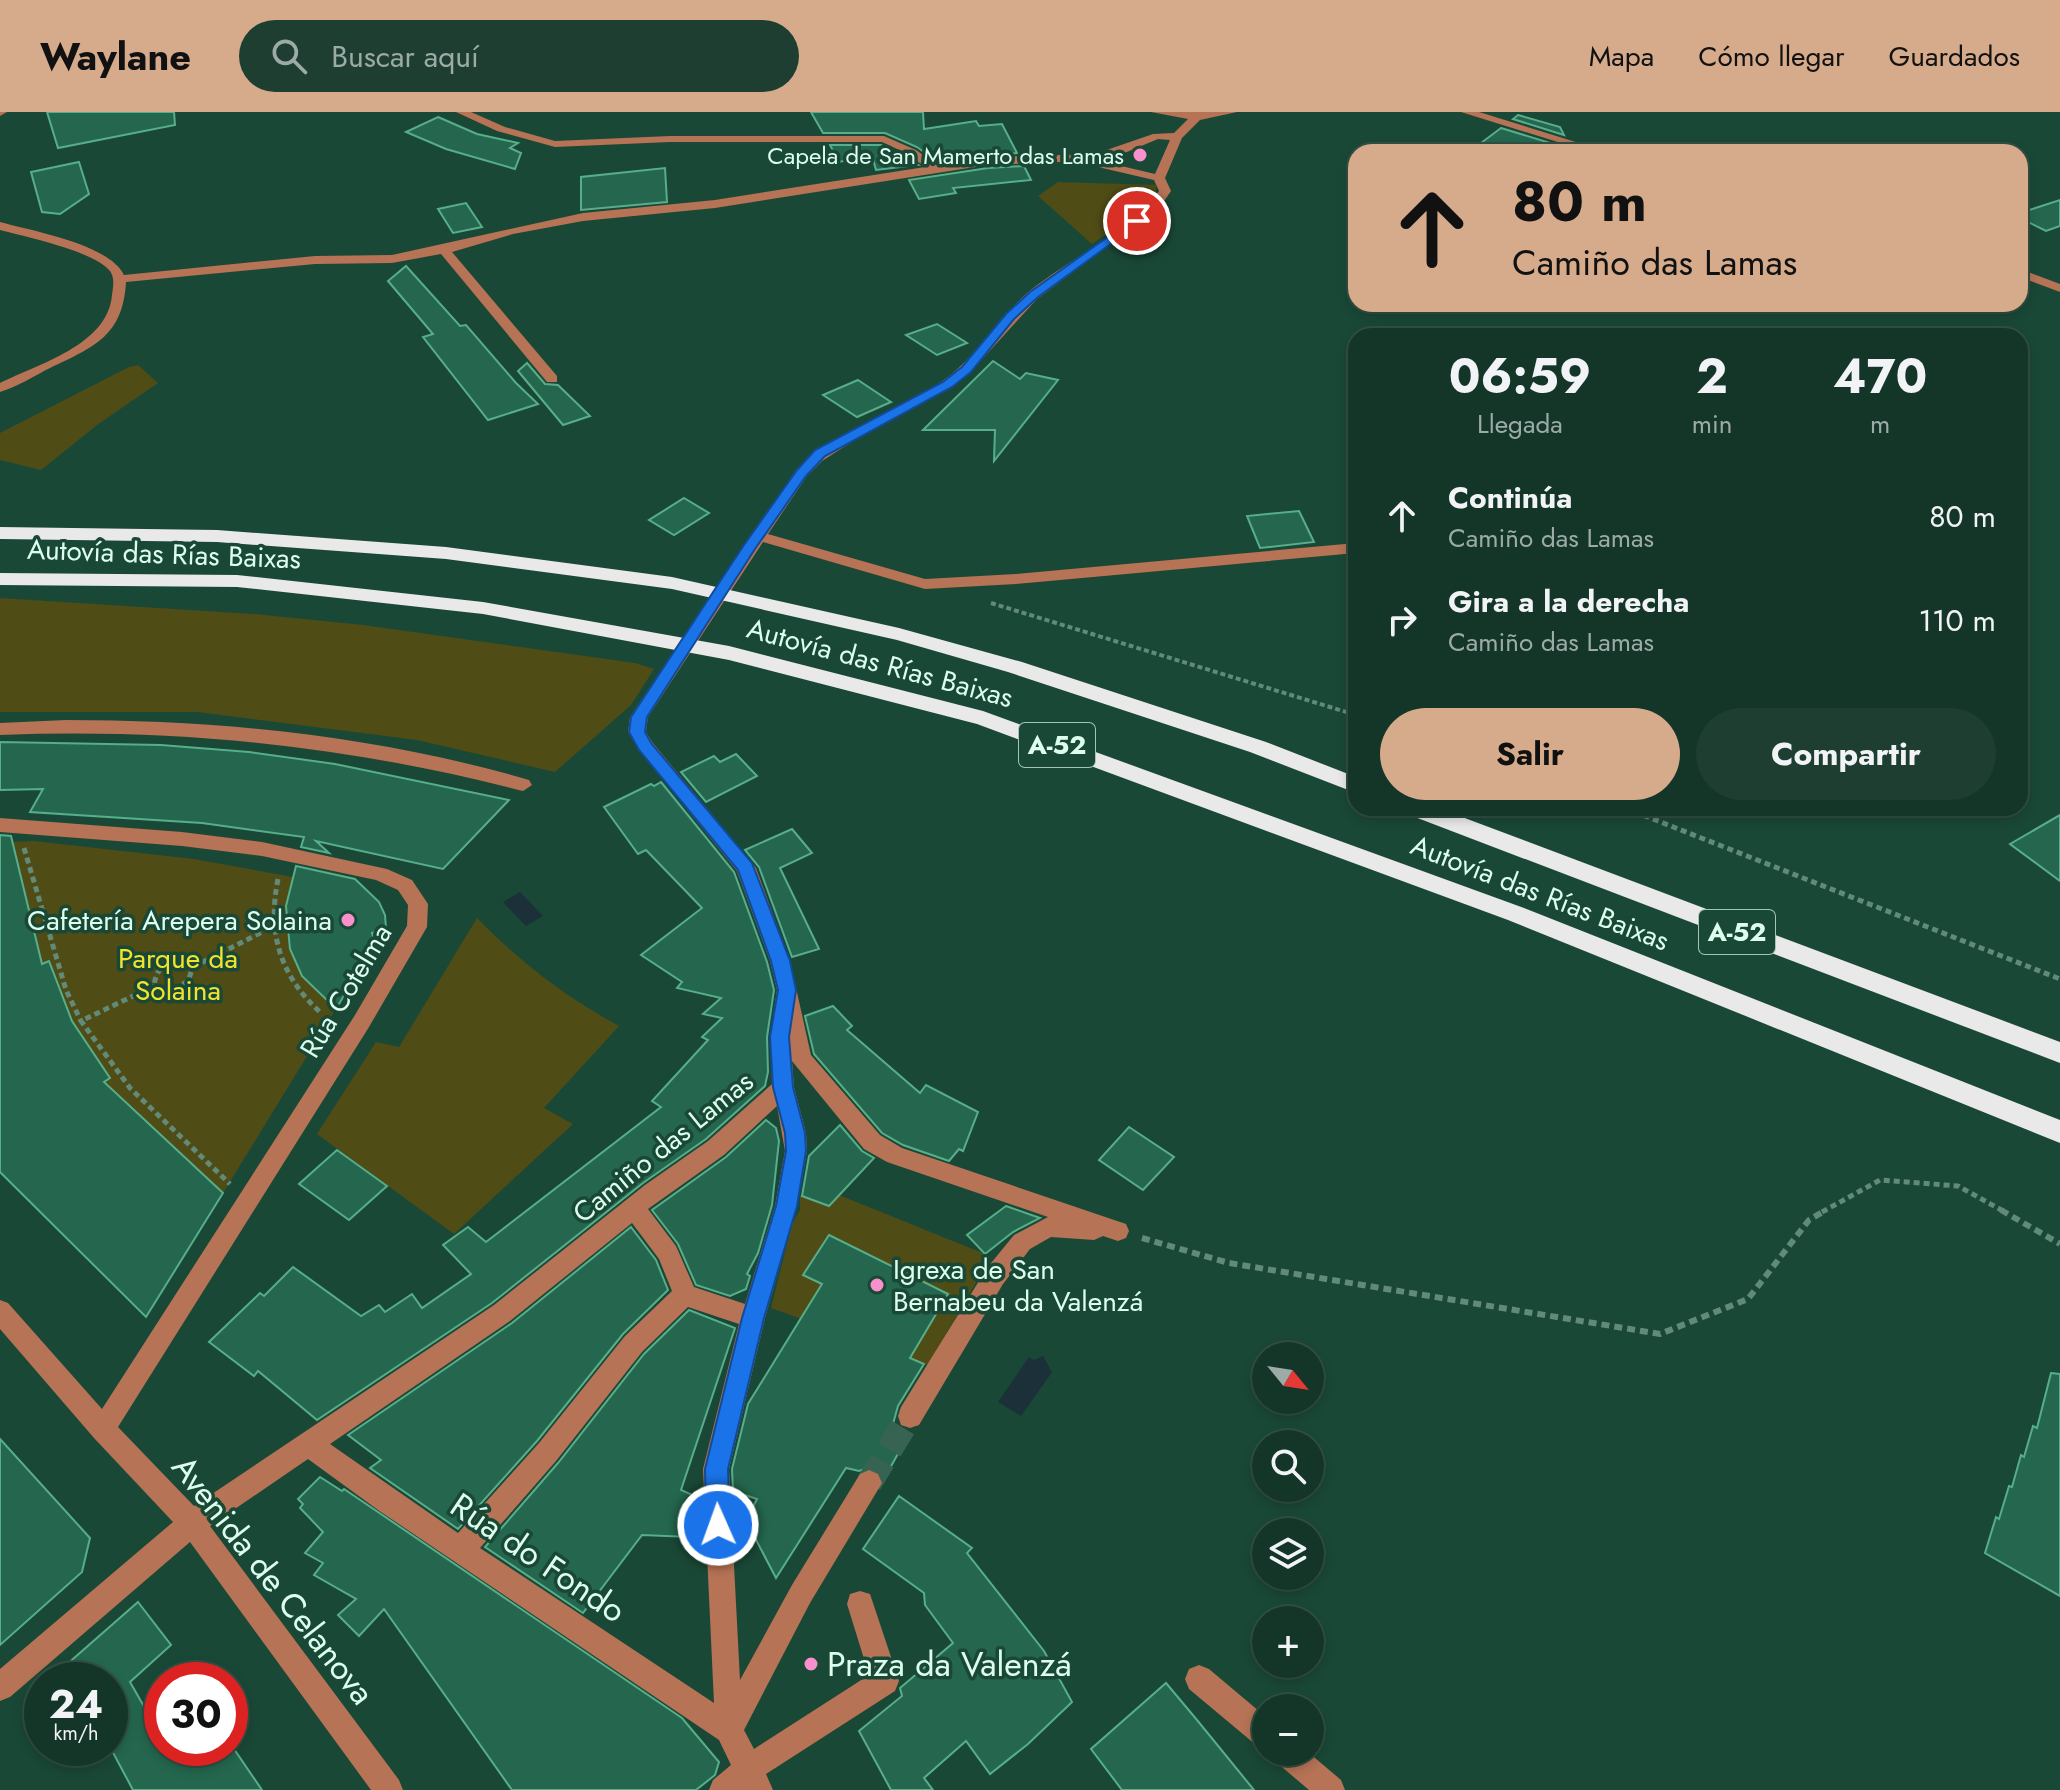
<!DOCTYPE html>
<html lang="es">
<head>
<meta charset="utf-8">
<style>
	:root { --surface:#143628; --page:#1d3e30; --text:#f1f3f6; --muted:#9daba8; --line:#335045; --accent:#d6ab8b }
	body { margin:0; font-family:Jost,sans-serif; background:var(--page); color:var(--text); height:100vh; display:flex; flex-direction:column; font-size:30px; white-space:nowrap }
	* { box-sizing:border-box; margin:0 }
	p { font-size:26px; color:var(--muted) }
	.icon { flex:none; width:44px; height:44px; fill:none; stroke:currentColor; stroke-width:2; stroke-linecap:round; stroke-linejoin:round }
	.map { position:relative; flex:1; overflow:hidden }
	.side { position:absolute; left:1348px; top:216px; width:680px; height:488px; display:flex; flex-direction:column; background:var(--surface); border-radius:24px; box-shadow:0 4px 12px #0003,0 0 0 2px var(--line) }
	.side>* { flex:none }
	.banner { position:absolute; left:1348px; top:32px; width:680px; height:168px; border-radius:24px; box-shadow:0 4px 12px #0003,0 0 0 2px var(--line); background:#d6ab8b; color:#111; overflow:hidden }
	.needle { width:52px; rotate:120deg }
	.tools { position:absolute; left:1252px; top:1230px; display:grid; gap:16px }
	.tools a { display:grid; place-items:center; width:72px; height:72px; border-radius:50%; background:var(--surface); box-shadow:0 4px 12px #0003,0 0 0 2px var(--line); font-size:40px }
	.speed { position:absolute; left:24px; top:1550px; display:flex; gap:16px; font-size:40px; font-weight:700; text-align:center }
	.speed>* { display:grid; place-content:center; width:104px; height:104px; border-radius:50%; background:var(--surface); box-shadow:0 4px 12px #0003,0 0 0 2px var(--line); line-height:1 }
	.speed small { font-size:20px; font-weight:400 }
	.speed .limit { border:12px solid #d22; background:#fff; color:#111 }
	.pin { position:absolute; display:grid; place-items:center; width:68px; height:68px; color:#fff; margin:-34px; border:4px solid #fff; border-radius:50%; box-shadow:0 2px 8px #0007 }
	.me { position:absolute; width:88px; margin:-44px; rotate:358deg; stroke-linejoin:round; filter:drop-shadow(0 0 6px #0008) }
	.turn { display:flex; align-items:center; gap:28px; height:168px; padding:0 32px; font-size:36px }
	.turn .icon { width:104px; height:104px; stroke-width:2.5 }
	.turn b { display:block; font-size:56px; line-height:68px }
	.eta { display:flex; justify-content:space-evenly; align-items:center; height:136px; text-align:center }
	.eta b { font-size:48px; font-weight:700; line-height:56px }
	.button { display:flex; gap:16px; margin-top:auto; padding:16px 32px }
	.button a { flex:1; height:92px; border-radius:48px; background:var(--accent); color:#111; font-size:32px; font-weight:700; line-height:92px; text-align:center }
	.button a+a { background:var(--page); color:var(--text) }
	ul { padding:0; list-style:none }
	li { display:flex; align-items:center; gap:24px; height:104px; padding:0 32px }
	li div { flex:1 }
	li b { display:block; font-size:30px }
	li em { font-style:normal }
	header { display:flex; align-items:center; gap:48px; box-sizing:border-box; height:112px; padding:0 40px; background:var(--accent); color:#111 }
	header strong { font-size:38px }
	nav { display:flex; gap:44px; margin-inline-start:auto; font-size:28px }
	.search { width:560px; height:72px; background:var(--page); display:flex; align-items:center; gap:20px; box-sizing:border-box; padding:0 28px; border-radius:44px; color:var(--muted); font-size:30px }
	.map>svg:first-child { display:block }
	.green { fill:#504c16 }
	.water { fill:#1b3038 }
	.building { fill:#24674e; stroke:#57ae8b; stroke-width:2 }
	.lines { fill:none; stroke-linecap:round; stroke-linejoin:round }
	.minor-tunnel { stroke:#376352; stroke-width:26; stroke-dasharray:26 13; stroke-linecap:butt }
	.path-far2 { stroke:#618a79; stroke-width:4; stroke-dasharray:5 3; stroke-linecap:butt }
	.path-far1 { stroke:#618a79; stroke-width:5; stroke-dasharray:6 4; stroke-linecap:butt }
	.path { stroke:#618a79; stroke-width:6; stroke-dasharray:8 5; stroke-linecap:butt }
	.minor { fill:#b67355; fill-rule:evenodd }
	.highway { fill:#e9e9e9; fill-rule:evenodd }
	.route { fill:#1a73e8; stroke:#114b97; stroke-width:2 }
	.poi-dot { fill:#f890cd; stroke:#1a4836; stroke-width:3 }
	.labels { text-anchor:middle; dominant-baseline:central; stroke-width:7; stroke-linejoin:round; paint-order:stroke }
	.far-poi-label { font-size:24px; fill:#ddfeee; stroke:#1a4836; text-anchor:end }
	.shield { fill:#1a4836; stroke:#a2c7b7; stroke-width:2 }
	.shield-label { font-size:26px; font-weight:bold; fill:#ddfeee }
	.street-label { font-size:28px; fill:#ddfeee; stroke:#1a4836 }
	.poi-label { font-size:28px; fill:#ddfeee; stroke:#1a4836; text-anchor:end }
	.park-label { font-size:28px; fill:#f2e42d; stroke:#1a4836 }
	.near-street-label { font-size:34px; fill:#ddfeee; stroke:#1a4836 }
	.near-poi-label { font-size:34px; fill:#ddfeee; stroke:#1a4836; text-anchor:start }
</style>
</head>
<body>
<header>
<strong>Waylane</strong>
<div class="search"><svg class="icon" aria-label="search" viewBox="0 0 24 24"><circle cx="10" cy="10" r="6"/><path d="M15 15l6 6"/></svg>Buscar aquí</div>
<nav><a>Mapa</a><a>Cómo llegar</a><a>Guardados</a></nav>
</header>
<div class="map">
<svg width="2060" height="1678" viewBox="0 0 2060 1678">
	<rect width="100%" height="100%" fill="#1a4836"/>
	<!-- green -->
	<g class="green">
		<path d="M 1058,70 L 1156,73 L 1156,81 L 1125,110 L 1092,132 L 1038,84 Z"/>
		<path d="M 138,253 L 158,271 L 97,313 L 41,358 L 0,348 L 0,321 L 129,255 Z"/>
		<path d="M 0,486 L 253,502 L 363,513 L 635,551 L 654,557 L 631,593 L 555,660 L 417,628 L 198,600 L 0,600 Z"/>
		<path d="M 34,729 L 194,747 L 293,765 C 277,819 293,862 336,897 L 223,1081 L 104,970 L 109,966 L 72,909 L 49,850 L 42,852 L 12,730 Z"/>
		<path d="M 477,806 C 520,850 564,884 619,914 L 544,996 L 573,1012 L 454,1122 L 317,1022 L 376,930 L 399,935 Z"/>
		<path d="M 800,1083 L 829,1094 L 839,1083 L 985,1142 L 985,1155 L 928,1253 L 771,1196 L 792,1112 L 800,1098 Z"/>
	</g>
	<!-- water -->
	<g class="water">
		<path d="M 520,780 L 543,804 L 526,814 L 503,790 Z"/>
		<path d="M 1043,1244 L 1052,1260 L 1021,1304 L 998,1290 L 1029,1245 L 1034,1248 Z"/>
	</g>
	<!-- building -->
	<g class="building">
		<path d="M 47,0 L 174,0 L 175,13 L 58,36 Z"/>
		<path d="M 811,0 L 923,0 L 924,17 L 976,9 L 979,14 L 1002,12 L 1017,41 L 938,50 L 917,35 L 885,21 L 823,21 Z"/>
		<path d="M 1518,3 L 1560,15 L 1564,23 L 1513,7 Z"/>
		<path d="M 438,5 L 477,22 L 518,31 L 510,36 L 521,41 L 515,57 L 446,37 L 406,20 Z"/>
		<path d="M 1501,16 L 1570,37 L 1572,40 L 1469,40 Z"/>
		<path d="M 830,33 L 881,33 L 918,53 L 876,58 L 872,44 L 839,50 Z"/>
		<path d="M 79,50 L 89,82 L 60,102 L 42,100 L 31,60 Z"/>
		<path d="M 1024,54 L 1031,68 L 953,76 L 956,81 L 919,87 L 909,68 L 988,56 Z"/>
		<path d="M 665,56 L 667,90 L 581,98 L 581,65 Z"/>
		<path d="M 2060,88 L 2060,114 L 2046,119 L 2020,106 L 2020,101 Z"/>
		<path d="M 466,91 L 482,115 L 453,121 L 438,97 Z"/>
		<path d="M 406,154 L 460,214 L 466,213 L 516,271 L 538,292 L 488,308 L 423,225 L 433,222 L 388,169 Z"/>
		<path d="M 937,212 L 967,231 L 937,243 L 906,223 Z"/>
		<path d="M 993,249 L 1020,267 L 1026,261 L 1058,268 L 994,349 L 995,318 L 923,318 Z"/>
		<path d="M 527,251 L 545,272 L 558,273 L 590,304 L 563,313 L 518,259 Z"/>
		<path d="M 858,268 L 891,290 L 857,305 L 823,283 Z"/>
		<path d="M 684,386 L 709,401 L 674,423 L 649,408 Z"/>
		<path d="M 1299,399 L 1314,430 L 1260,436 L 1247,404 Z"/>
		<path d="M 0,630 L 161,633 L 249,640 L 335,652 L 509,688 L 443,757 L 316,729 L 329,741 L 301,735 L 304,725 L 202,711 L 30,700 L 43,677 L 0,678 Z"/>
		<path d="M 736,642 L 757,664 L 706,690 L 681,660 L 714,644 L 720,650 Z"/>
		<path d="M 661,670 L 734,760 L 767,850 L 774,878 L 767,925 L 768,960 L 765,974 L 706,1027 L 643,1071 L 492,1191 L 317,1308 L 258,1259 L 254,1264 L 209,1230 L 260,1181 L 264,1184 L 293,1155 L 361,1204 L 379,1193 L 385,1200 L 412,1182 L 422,1196 L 471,1162 L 443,1133 L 468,1115 L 486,1130 L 661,995 L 652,989 L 708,928 L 702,925 L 722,906 L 703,902 L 721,886 L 677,876 L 682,870 L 641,843 L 702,796 L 646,738 L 638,742 L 604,695 L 651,672 L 654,674 Z"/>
		<path d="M 2060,703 L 2060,769 L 2010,732 Z"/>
		<path d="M 792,717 L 812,741 L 780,756 L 819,837 L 792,845 L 759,755 L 745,738 Z"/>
		<path d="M 0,723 L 11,724 L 42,852 L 49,849 L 72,909 L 110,966 L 104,970 L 223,1081 L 146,1205 L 0,1060 Z"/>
		<path d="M 296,754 L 355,767 L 379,790 L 385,803 L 386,816 L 372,821 L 375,832 L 336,897 L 302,864 L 290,837 L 286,794 Z"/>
		<path d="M 833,894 L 852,914 L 847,918 L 920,981 L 926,973 L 978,1000 L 963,1039 L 959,1037 L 949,1049 L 903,1033 L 882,1021 L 814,942 L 805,904 Z"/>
		<path d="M 766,1008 L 776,1016 L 779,1029 L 772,1093 L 758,1141 L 747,1162 L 750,1164 L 746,1177 L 730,1184 L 696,1173 L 678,1132 L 652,1098 L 726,1045 Z"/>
		<path d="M 840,1013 L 862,1039 L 874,1046 L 829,1094 L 802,1084 L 809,1044 Z"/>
		<path d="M 1129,1015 L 1174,1045 L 1143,1078 L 1099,1048 Z"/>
		<path d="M 337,1038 L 387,1074 L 349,1108 L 299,1072 Z"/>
		<path d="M 1006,1094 L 1040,1106 L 1013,1120 L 985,1142 L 967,1123 Z"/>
		<path d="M 631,1115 L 656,1148 L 668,1178 L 623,1222 L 537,1329 L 458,1417 L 370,1356 L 381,1348 L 348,1323 L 512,1211 Z"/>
		<path d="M 829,1123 L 948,1182 L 910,1246 L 924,1252 L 898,1294 L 893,1312 L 909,1322 L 885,1365 L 870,1355 L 859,1359 L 846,1356 L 776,1466 L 753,1422 L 742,1416 L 757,1387 L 733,1379 L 732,1357 L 748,1292 L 822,1172 L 803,1163 Z"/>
		<path d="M 689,1198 L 735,1216 L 681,1378 L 697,1385 L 690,1425 L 642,1423 L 583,1501 L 485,1435 L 558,1351 L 644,1242 Z"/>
		<path d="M 2051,1261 L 2060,1262 L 2060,1484 L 1985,1441 L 1996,1405 L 1999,1407 L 2009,1374 L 2012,1375 L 2021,1343 L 2024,1345 L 2033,1314 L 2037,1316 Z"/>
		<path d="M 0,1327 L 90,1426 L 82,1460 L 0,1533 Z"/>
		<path d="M 320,1365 L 342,1379 L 344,1377 L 682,1606 L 719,1650 L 715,1663 L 696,1678 L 512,1678 L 384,1497 L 359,1524 L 338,1503 L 356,1487 L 314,1463 L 323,1451 L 305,1441 L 323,1420 L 300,1396 L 303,1392 L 298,1387 Z"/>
		<path d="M 899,1384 L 972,1436 L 967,1441 L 1044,1539 L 1072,1590 L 1028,1632 L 990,1662 L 966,1629 L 924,1666 L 933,1678 L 891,1678 L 859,1619 L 902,1584 L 900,1576 L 953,1531 L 925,1493 L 924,1481 L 863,1437 Z"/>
		<path d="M 138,1490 L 171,1533 L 130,1570 L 162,1626 L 162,1636 L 222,1636 L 227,1643 L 234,1637 L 262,1678 L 133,1678 L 110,1635 L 110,1568 L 49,1568 Z"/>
		<path d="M 1166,1571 L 1197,1608 L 1254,1678 L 1122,1678 L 1091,1637 Z"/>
	</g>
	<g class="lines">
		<!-- minor-tunnel -->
		<path class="minor-tunnel" d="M 869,1371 L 910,1304"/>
		<!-- path-far2 -->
		<path class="path-far2" d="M 991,491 L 1356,603"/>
		<!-- path-far1 -->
		<g class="path-far1">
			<path d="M 1625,696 L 2060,867"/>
			<path d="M 24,736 L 66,878 L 81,909"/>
			<path d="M 278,767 C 267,821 280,864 321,901"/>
			<path d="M 180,848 L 193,855 L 188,869 L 170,879 L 154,874 C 156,857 163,852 180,848 Z"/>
			<path d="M 193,855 L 272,815"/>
			<path d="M 154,874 L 81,909 L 130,976 L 230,1072"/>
			<path d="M 1822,1100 L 1880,1068 L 1958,1074 L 2005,1100"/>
		</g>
		<!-- path -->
		<g class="path">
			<path d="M 2001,1098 L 2060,1132"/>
			<path d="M 1142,1126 L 1229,1151 L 1660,1222 L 1748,1187 L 1809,1108 L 1826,1098"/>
		</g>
		<!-- minor -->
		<g class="minor">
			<path d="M 0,0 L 7,0 L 0,4 Z"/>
			<path d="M 456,0 L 471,0 L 505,15 L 555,29 L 670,24 L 884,24 L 916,38 L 937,53 L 988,45 L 1095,42 L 1153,22 L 1174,21 L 1188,7 L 1151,0 L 1237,0 L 1200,8 L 1182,26 L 1165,66 L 1171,79 L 1160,95 L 1037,187 L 975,255 L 953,275 L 858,326 L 822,349 L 807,364 L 768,422 L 925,467 L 1016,462 L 1356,431 L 1356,441 L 1016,472 L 925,477 L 763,430 L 648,605 L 646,620 L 652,630 L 756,756 L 790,849 L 811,943 L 880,1023 L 902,1036 L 1126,1112 L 1129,1119 L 1126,1126 L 1118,1129 L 1103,1124 L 1094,1128 L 1051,1125 L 1030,1137 L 1003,1172 L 919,1313 L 910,1316 L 901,1313 L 898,1304 L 901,1295 L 987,1156 L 1014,1123 L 1048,1105 L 887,1050 L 864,1037 L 792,949 L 794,975 L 806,1021 L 807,1039 L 797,1094 L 765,1206 L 729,1357 L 740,1568 L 792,1473 L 860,1362 L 869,1358 L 878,1362 L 882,1371 L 810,1491 L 744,1618 L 754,1637 L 869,1563 L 847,1492 L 850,1482 L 860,1479 L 870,1482 L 899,1569 L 895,1579 L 766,1662 L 773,1678 L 709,1678 L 713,1668 L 731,1653 L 719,1628 L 378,1398 L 308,1347 L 210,1414 L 399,1668 L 403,1678 L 371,1678 L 190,1430 L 10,1585 L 0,1589 L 0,1557 L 173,1410 L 94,1326 L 0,1217 L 0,1188 L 8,1191 L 102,1297 L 355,903 L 407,814 L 408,793 L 398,778 L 376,768 L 262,744 L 182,734 L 0,720 L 0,706 L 182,720 L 262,730 L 387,757 L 412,768 L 428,792 L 427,815 L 369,915 L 118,1315 L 194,1394 L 494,1193 L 645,1073 L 708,1029 L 772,972 L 770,925 L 777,878 L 770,849 L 737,759 L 639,638 L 628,620 L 630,605 L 796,358 C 839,319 894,303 941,270 C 975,247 995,210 1025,183 C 1065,148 1129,122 1159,79 L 1154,68 L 1085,52 L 1084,49 L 988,53 L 715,96 L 583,109 L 513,122 L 452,140 L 557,264 L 557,270 L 547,270 L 441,142 L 392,151 L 315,152 L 126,170 C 123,224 94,235 50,256 C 34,264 17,275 0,280 L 0,271 C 38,252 108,233 112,183 C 113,175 115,166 110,159 C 94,139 26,125 0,118 L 0,110 C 32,119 109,132 124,163 L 315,144 L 392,143 L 583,101 L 715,88 L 925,55 L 908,42 L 882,30 L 670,30 L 555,35 L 497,19 ZM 1158,27 L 1170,28 L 1155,62 L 1096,48 L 1122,42 ZM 777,994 L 785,1039 L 775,1094 L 745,1192 L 694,1175 L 676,1134 L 648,1097 L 724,1043 ZM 632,1111 L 659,1147 L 672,1179 L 625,1224 L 539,1331 L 458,1421 L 330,1332 L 510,1209 ZM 688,1195 L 739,1212 L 703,1357 L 714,1591 L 480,1436 L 556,1349 L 642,1240 Z"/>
			<path d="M 1461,0 L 1479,0 L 1608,40 L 1590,40 Z"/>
			<path d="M 2020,157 L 2060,172 L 2060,180 L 2020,165 Z"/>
			<path d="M 66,608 C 222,608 378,624 529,668 L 532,673 L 523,679 C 350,634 179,616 0,623 L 0,611 Z"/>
			<path d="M 1199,1553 L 1209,1557 L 1266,1605 L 1266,1637 L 1256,1633 L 1189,1577 L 1185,1567 L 1189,1557 Z"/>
			<path d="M 1272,1640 L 1308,1640 L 1341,1668 L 1345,1678 L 1309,1678 L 1276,1650 Z"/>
		</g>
		<!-- highway -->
		<g class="highway">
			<path d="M 0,415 L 217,418 L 446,435 L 672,465 L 899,516 L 1022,550 L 1266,630 L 1356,665 L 1356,681 L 1250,640 L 1008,560 L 897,528 L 672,477 L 446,447 L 217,430 L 0,427 Z"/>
			<path d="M 0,461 L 237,463 L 483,490 L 729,534 L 983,599 L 1524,796 L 2060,1008 L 2060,1031 L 1508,808 L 977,612 L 729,548 L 483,502 L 237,475 L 0,473 Z"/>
			<path d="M 1404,696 L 1438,696 L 2060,930 L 2060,951 L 1407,702 Z"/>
		</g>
	</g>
	<!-- route -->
	<path class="route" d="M 1133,107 L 1142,109 L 1038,185 L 1014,207 L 971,260 L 952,275 L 825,344 L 806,364 L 755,437 L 647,605 L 645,620 L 651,631 L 752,751 L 790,849 L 796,878 L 789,925 L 793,975 L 805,1021 L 806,1039 L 797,1094 L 764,1206 L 728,1357 L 730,1413 L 727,1421 L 718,1424 L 710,1421 L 706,1413 L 705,1357 L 742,1206 L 776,1094 L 786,1039 L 785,1021 L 773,975 L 770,925 L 778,878 L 771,849 L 738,758 L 639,638 L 629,620 L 631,605 L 744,433 L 797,358 L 815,338 L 943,270 L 962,255 L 1006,202 L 1030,180 Z"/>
	<!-- markers -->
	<g class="poi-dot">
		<circle cx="1140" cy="43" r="8"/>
		<circle cx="348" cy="808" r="8"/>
		<circle cx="877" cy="1173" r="8"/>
		<circle cx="811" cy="1552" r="8"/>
	</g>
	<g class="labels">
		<!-- far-poi labels -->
		<g class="far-poi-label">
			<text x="1124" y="43">Capela de San Mamerto das Lamas</text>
		</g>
		<!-- shield labels -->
		<g class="shield">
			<rect x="1019" y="611" width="76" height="44" rx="6"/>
			<rect x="1699" y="798" width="76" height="44" rx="6"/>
		</g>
		<g class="shield-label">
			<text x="1057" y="633">A-52</text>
			<text x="1737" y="820">A-52</text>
		</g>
		<!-- street labels -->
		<g class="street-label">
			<text transform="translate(164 442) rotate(2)">Autovía das Rías Baixas</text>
			<text transform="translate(880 551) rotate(15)">Autovía das Rías Baixas</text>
			<text transform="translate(1540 781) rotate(21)">Autovía das Rías Baixas</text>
			<text transform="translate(346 879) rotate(-59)">Rúa Cotelma</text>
			<text transform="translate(663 1035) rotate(-39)">Camiño das Lamas</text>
		</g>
		<!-- poi labels -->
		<g class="poi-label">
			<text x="332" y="808">Cafetería Arepera Solaina</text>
			<text x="893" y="1157" text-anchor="start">Igrexa de San<tspan x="893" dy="32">Bernabeu da Valenzá</tspan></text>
		</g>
		<!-- park labels -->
		<g class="park-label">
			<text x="178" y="846">Parque da<tspan x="178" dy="32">Solaina</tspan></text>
		</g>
		<!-- near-street labels -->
		<g class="near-street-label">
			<text transform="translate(538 1446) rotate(34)">Rúa do Fondo</text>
			<text transform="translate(273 1468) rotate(52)">Avenida de Celanova</text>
		</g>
		<!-- near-poi labels -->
		<g class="near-poi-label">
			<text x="827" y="1552">Praza da Valenzá</text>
		</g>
	</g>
</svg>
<div class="tools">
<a><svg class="needle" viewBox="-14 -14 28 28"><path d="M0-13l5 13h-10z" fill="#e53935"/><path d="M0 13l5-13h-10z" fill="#9daba8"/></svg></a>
<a><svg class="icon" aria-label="search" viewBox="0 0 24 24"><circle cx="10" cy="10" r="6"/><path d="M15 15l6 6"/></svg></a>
<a><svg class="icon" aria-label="layers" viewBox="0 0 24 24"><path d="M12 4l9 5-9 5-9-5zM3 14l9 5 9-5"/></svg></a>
<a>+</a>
<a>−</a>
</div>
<div class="speed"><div>24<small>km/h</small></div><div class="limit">30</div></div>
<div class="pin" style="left:1137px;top:109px;background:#d93025"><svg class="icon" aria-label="arrive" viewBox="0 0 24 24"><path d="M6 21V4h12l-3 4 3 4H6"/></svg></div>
<svg class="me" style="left:718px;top:1413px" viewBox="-20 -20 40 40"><circle r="17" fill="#1a73e8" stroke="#fff" stroke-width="3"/><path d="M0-11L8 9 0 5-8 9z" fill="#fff"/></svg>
<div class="banner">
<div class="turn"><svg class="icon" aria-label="ahead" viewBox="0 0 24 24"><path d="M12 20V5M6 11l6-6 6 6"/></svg><div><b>80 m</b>Camiño das Lamas</div></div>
</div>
<section class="side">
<div class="eta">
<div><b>06:59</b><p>Llegada</p></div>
<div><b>2</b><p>min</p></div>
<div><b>470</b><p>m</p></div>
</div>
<ul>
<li><svg class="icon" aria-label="ahead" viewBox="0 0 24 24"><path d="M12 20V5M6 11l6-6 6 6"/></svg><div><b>Continúa</b><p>Camiño das Lamas</p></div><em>80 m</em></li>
<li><svg class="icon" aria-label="right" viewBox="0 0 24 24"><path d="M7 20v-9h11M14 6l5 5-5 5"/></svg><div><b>Gira a la derecha</b><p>Camiño das Lamas</p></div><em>110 m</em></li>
</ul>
<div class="button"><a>Salir</a><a>Compartir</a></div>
</section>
</div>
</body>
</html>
